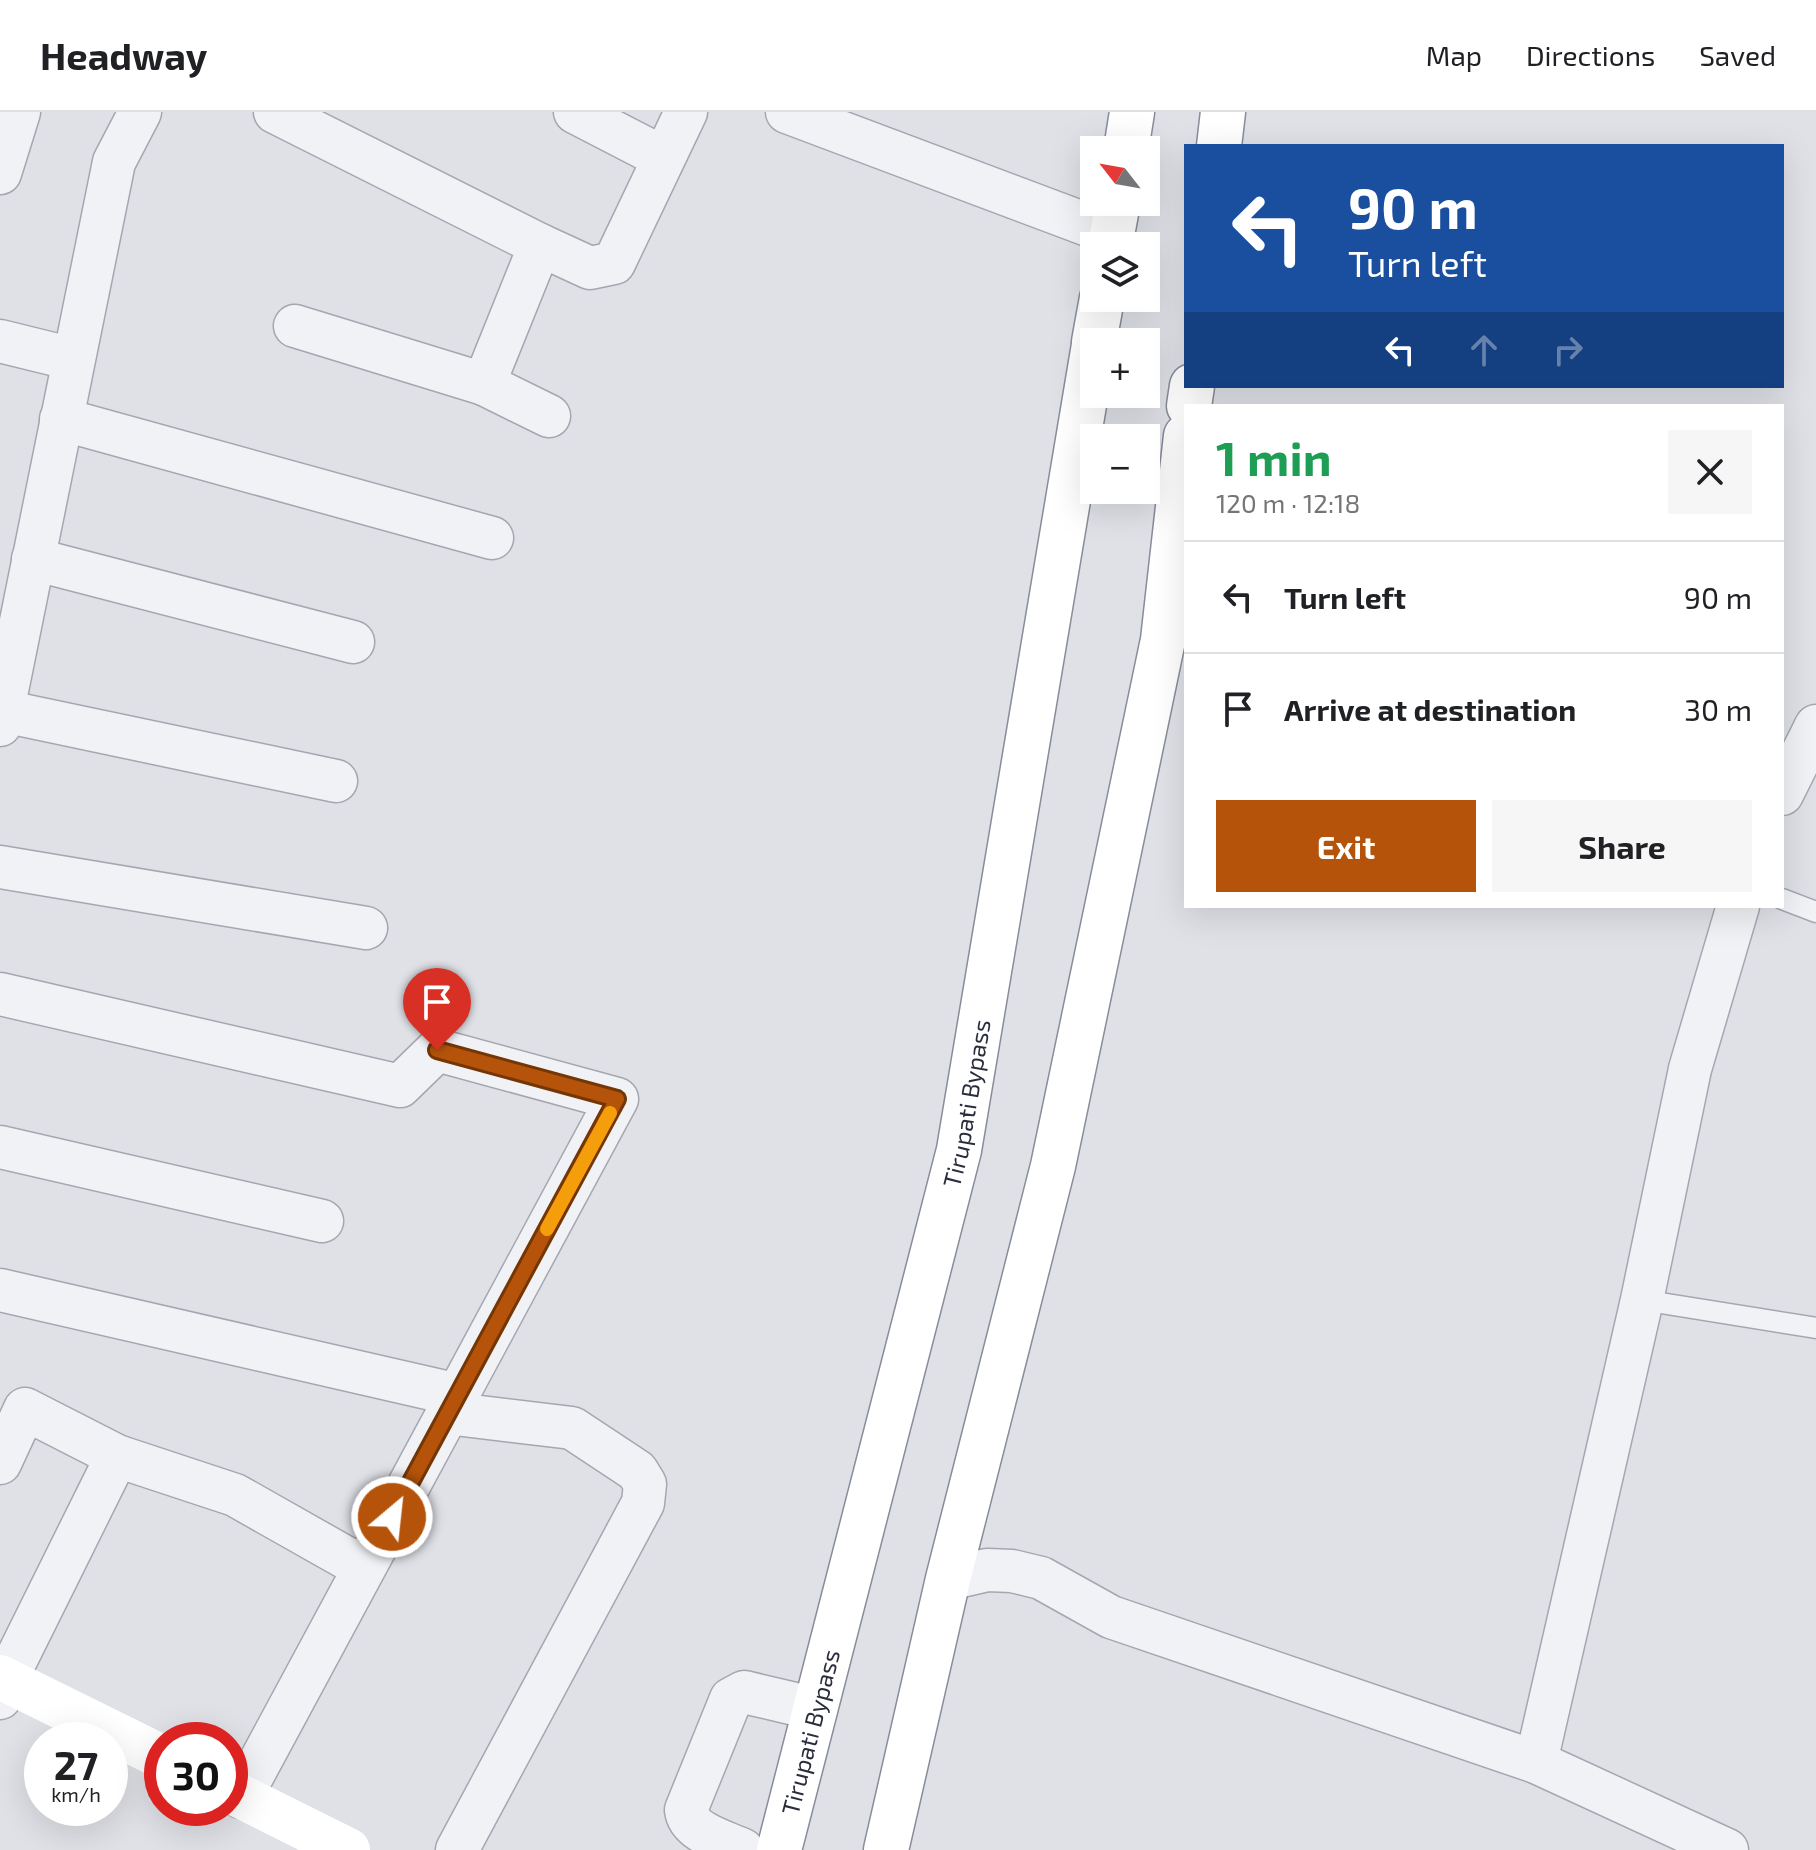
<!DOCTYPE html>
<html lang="en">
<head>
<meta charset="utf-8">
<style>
	:root { --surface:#fff; --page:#f6f6f6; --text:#202124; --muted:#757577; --line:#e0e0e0; --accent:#b45309 }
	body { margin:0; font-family:"Exo 2",sans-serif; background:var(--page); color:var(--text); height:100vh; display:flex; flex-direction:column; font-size:30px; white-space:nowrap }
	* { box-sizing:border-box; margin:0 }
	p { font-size:26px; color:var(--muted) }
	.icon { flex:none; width:44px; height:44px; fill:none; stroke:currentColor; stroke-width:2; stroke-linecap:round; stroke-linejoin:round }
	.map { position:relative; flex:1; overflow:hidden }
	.sheet { position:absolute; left:1184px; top:292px; width:600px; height:504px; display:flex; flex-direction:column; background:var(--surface); border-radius:0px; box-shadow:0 8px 32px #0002 }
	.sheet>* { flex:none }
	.guide { position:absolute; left:1184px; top:32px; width:600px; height:244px; border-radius:0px; box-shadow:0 8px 32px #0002; background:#1a4fa0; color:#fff; overflow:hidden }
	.needle { width:52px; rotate:301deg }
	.tools { position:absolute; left:1080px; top:24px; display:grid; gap:16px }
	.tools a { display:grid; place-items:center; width:80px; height:80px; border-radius:0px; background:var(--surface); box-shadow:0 8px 32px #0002; font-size:40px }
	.speed { position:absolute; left:24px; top:1610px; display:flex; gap:16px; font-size:40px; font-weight:700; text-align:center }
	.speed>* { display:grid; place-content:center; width:104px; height:104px; border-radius:50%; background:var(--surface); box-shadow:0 8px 32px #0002; line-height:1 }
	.speed small { font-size:20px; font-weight:400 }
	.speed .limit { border:12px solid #d22; background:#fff; color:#111 }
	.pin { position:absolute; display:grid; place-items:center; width:68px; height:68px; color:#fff; margin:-82px -34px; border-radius:50% 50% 50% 0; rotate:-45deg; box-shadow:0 0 8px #0007 }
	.pin .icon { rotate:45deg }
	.me { position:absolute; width:88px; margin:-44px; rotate:28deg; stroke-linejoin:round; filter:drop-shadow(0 0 6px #0008) }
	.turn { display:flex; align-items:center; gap:28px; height:168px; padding:0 32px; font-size:36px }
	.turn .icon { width:104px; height:104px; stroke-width:2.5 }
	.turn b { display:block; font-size:56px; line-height:68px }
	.lanes { display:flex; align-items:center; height:76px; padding:0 32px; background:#0003; justify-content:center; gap:40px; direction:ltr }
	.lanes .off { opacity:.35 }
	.round { display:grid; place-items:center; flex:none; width:84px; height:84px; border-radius:0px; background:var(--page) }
	.head { display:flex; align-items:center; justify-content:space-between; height:136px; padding:0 32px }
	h1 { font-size:48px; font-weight:700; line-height:60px; color:#1e9e55 }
	.action { display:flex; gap:16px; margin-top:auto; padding:16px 32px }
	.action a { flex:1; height:92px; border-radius:0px; background:var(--accent); color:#fff; font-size:32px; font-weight:700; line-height:92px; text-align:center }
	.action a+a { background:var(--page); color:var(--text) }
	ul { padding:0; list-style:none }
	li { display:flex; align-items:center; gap:24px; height:112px; padding:0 32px; border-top:2px solid var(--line) }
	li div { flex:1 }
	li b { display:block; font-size:30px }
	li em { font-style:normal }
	header { display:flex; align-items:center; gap:48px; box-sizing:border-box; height:112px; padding:0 40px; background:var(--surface); border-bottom:2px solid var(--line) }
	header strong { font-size:38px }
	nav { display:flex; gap:44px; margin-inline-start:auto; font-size:28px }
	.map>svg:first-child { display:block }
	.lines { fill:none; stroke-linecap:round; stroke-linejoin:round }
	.service-casing { stroke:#a5a7b0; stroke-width:23 }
	.minor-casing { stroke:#a5a7b0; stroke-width:45 }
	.trunk-casing { stroke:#888c9b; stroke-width:47 }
	.service { stroke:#f1f2f5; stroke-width:20 }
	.minor { stroke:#f1f2f5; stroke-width:42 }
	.secondary { stroke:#fff; stroke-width:44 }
	.trunk { stroke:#fff; stroke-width:44 }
	.route-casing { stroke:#753606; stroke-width:20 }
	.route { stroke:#b45309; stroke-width:14 }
	.slow { stroke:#f59e0b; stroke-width:14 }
	.labels { text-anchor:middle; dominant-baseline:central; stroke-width:6; stroke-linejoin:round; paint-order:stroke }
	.street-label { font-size:24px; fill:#2a2d3c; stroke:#eef0f4 }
</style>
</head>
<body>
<header>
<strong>Headway</strong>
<nav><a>Map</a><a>Directions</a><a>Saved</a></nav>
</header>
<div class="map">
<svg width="1816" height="1738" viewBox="0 0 1816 1738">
	<rect width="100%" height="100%" fill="#dfe1e7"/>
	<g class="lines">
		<!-- service casing -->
		<g class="service-casing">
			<g id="service">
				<path d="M 1782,787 L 1816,800"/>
				<path d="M 1642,1188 L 1816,1216"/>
			</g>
		</g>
		<!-- minor casing -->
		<g class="minor-casing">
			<g id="minor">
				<path d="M 275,0 L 540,133 L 484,272 L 549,304"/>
				<path d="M 575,0 L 662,45"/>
				<path d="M 787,0 L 1112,122"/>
				<path d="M 0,61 L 19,0"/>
				<path d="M 540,133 L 590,156 L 614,151 L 686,0"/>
				<path d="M 295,214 L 484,272"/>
				<path d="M 0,229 L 73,247"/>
				<path d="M 61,307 L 492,426"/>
				<path d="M 33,447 L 353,530"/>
				<path d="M 3,599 L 336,669"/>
				<path d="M 0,613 L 114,50 L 140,0"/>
				<path d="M 1782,682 L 1816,614"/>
				<path d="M 0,755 L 366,816"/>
				<path d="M 0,882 L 400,974 L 437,938 L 617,987 L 241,1685"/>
				<path d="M 0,1035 L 322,1109"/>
				<path d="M 0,1178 L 458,1283"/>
				<path d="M 447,1301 L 572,1316 L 637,1359 L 645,1372 L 643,1391 L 457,1738"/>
				<path d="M 117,1344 L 235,1383 L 364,1456"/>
				<path d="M 0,1351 L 25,1297 L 117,1344 L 6,1568 L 0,1586"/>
				<path d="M 948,1467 L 987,1458 L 1012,1459 L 1041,1466 L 1111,1505 L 1536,1650 L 1727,1738"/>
				<path d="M 1536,1650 L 1642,1188 L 1690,957 L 1738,794"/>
				<path d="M 743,1738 C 724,1729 689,1721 686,1698 L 731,1587 L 744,1580 L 816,1597"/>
			</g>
		</g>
		<!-- trunk casing -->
		<g class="trunk-casing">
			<g id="trunk">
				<path d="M 1219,34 L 1223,0"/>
				<path d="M 1126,38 L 1132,0"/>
				<path d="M 1110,134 L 1118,90"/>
				<path d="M 1094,230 L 1102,186"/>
				<path d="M 1189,294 L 1192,274"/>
				<path id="s1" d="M 779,1738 L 959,1038 L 1094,233"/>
				<path d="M 886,1738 L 948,1467 L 1053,1054 L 1163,528 L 1186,324"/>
			</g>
		</g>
		<!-- service -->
		<use href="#service" class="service"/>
		<!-- minor -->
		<use href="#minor" class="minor"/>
		<!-- secondary -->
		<g class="secondary">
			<path d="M 0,1565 L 162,1645"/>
			<path d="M 230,1679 L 348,1738"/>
		</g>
		<!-- trunk -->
		<use href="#trunk" class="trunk"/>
	</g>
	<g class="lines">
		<!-- route casing -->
		<g class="route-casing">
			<path id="route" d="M 392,1405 L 617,987 L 437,938"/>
		</g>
		<!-- route -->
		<use href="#route" class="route"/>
		<!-- slow -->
		<path class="slow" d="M 547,1117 L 610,1001"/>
	</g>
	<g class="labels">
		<!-- street labels -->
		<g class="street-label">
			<text stroke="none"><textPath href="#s1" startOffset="770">Tirupati Bypass</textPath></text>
			<text stroke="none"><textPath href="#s1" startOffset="122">Tirupati Bypass</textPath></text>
		</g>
	</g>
</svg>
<div class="tools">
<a><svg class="needle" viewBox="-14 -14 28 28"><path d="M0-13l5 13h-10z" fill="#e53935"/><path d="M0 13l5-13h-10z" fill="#757577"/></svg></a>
<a><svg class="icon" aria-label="layers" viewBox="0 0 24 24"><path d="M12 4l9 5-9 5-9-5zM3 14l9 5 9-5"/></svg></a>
<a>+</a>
<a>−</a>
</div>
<div class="speed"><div>27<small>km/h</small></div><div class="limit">30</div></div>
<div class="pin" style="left:437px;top:938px;background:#d93025"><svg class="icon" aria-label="arrive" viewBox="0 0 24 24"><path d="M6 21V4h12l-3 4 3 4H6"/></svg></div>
<svg class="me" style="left:392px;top:1405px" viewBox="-20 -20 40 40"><circle r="17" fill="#b45309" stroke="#fff" stroke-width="3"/><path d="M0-11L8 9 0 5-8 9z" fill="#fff"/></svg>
<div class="guide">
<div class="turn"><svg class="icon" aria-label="left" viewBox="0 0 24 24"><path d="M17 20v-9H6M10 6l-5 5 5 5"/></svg><div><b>90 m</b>Turn left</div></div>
<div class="lanes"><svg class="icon" aria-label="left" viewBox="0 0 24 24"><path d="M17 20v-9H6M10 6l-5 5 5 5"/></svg><svg class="icon off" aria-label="ahead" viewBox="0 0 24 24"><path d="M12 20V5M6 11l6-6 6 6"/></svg><svg class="icon off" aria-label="right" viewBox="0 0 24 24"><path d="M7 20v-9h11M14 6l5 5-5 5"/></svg></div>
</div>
<section class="sheet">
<div class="head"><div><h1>1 min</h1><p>120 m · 12:18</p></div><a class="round"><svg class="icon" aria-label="close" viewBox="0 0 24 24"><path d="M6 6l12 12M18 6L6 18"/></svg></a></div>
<ul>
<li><svg class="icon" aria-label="left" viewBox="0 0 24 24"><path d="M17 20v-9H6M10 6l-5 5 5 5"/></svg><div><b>Turn left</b></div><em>90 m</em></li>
<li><svg class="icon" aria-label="arrive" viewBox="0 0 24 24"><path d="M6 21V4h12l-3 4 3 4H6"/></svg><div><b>Arrive at destination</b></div><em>30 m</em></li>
</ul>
<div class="action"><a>Exit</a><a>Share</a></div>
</section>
</div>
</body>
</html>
